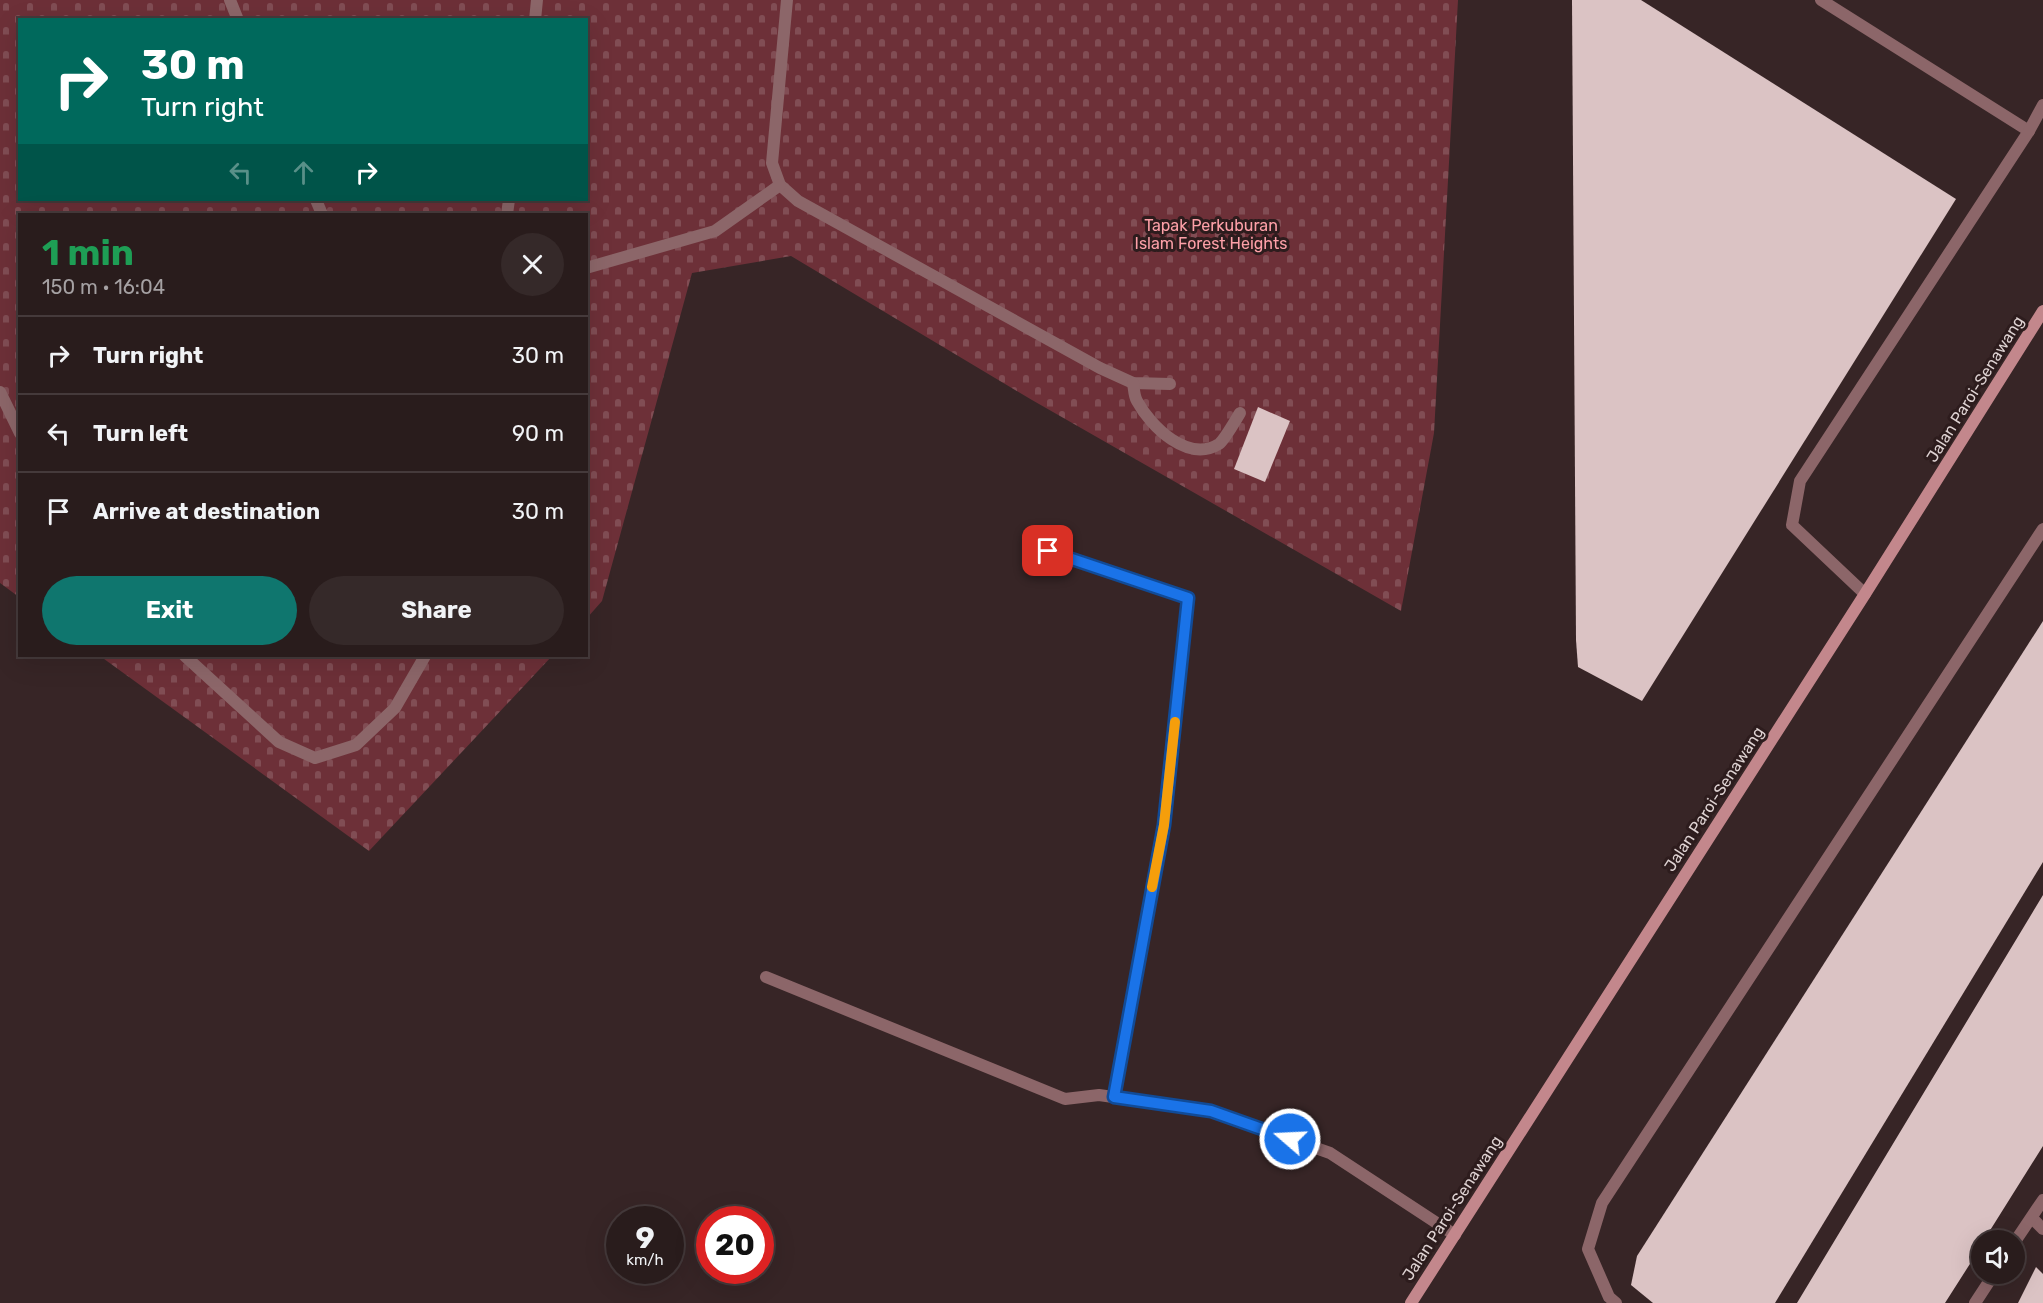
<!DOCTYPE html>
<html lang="en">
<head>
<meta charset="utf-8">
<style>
	:root { --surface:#291c1c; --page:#352929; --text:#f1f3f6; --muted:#a5a1a3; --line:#453a3b; --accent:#0f766e }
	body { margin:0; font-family:Rubik,sans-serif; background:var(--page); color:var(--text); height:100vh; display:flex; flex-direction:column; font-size:22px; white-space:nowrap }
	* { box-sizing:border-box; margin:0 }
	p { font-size:20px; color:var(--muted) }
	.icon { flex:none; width:33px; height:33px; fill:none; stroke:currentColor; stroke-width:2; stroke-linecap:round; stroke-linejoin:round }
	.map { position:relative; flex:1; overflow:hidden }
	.drawer { position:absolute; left:18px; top:213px; width:570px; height:444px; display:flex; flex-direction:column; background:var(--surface); border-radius:0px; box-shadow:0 6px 24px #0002,0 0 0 2px var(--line) }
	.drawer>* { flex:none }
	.banner { position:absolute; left:18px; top:18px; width:570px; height:183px; border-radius:0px; box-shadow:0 6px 24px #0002,0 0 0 2px var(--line); background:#00695c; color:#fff; overflow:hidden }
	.tools { position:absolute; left:1971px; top:1230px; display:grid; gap:12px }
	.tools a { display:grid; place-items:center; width:54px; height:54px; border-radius:50%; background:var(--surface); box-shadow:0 6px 24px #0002,0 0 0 2px var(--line); font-size:30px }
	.speed { position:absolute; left:606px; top:1206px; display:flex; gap:12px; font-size:30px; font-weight:700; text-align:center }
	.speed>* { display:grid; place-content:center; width:78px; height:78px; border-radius:50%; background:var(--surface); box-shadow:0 6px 24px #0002,0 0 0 2px var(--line); line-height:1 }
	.speed small { font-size:15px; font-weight:400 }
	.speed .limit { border:9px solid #d22; background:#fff; color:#111 }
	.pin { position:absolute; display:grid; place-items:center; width:51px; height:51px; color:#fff; margin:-26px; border-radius:12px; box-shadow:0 3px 9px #0006 }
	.me { position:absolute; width:66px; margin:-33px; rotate:289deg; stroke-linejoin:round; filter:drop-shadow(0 0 4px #0008) }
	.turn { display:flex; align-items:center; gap:21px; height:126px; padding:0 24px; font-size:27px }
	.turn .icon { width:78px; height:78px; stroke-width:2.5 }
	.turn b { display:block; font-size:42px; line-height:51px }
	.lanes { display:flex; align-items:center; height:57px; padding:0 24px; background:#0003; justify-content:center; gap:30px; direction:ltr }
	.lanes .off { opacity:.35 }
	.round { display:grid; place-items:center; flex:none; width:63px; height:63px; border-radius:32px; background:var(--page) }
	.headline { display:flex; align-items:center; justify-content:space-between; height:102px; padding:0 24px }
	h1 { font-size:36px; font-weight:700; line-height:45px; color:#1e9e55 }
	.action { display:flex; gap:12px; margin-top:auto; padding:12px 24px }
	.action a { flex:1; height:69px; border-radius:36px; background:var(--accent); color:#fff; font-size:24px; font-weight:700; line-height:69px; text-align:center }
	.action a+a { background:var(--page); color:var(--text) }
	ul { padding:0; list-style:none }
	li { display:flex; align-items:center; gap:18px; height:78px; padding:0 24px; border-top:2px solid var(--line) }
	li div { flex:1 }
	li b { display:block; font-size:22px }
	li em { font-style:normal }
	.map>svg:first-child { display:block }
	.cemetery { fill:url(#cemetery-stones); fill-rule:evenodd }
	.building { fill:#dbc3c4 }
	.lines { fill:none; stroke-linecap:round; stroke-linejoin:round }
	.service { stroke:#8c6669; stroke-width:12 }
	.minor { stroke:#8c6669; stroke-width:12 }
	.secondary { stroke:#c3878c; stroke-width:12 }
	.route-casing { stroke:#114b97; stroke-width:15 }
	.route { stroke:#1a73e8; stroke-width:10 }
	.slow { stroke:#f59e0b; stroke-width:10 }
	.labels { text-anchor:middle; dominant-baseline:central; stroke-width:6; stroke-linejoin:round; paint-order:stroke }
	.park-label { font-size:16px; fill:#fea0a8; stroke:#2d1c1d }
	.street-label { font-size:16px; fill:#ded2d2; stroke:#2d1c1d }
</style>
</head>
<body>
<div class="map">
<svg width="2043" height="1303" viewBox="0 0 2043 1303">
	<defs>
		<pattern id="cemetery-stones" width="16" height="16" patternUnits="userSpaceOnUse" patternTransform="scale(1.5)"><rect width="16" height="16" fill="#6d3038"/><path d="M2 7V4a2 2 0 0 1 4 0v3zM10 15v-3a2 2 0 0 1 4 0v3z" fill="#814d54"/></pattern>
	</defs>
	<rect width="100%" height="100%" fill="#372526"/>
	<!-- cemetery -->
	<g class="cemetery">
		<path d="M 0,0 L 1458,0 L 1434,433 L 1401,611 L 1032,400 L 791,256 L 692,273 L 602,601 L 587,618 L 586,214 L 20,214 L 19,597 L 0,583 ZM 20,20 L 586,20 L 586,200 L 20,200 Z"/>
		<path d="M 100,656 L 552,656 L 369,851 Z"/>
	</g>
	<!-- building -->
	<g class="building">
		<path d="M 1572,0 L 1641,0 L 1956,199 L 1642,701 L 1578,667 L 1576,640 Z"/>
		<path d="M 1258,407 L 1290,421 L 1265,482 L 1234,469 Z"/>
		<path d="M 2043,621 L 2043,862 L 1775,1303 L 1653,1303 L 1631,1285 L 1637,1256 Z"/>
		<path d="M 2043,895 L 2043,1146 L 1984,1240 L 1982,1240 L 1982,1245 L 1945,1303 L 1797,1303 Z"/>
		<path d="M 2036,1267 L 2043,1274 L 2043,1303 L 2018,1303 Z"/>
	</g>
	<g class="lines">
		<!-- service -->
		<g class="service">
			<path d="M 230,0 L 238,20"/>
			<path d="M 787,0 L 772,163 L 780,185 L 798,201 L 1100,368 L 1133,383 L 1170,384"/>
			<path d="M 1821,0 L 2029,131"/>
			<path d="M 535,20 L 537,0"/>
			<path d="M 316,200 L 322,214"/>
			<path d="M 507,214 L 509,200"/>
			<path d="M 586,268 L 715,231 L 780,185"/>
			<path d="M 1133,383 C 1134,388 1134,396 1137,401 C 1151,427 1188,463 1219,444 C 1225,439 1235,421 1240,413"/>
			<path d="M 0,392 L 20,433"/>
			<path d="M 1049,551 L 1188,598 L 1164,825 L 1114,1097"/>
			<path d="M 1865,594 L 1792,525 L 1800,481 L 2029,131 L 2043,105"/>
			<path d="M 185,656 L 279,742 L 315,758 L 356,745 L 395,708 L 425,656"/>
			<path d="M 766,977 L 1065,1099 L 1099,1095 L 1211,1111 L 1330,1153 L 1455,1235"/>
		</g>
		<!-- minor -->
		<g class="minor">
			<path d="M 2032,1218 L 2043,1229"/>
			<path d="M 2014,1243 L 2043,1200"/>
			<path d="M 1616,1303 L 1609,1297 L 1588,1249 L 1602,1203 L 2043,529"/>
			<path d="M 1975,1303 L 1994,1274"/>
		</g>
		<!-- secondary -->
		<path class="secondary" d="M 1411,1303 L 1865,594 L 2043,311"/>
	</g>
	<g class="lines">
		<!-- route casing -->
		<g class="route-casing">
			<path id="route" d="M 1048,551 L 1188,598 L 1164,825 L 1114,1097 L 1211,1111 L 1290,1139"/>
		</g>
		<!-- route -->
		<use href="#route" class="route"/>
		<!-- slow -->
		<path class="slow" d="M 1152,887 L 1164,825 L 1175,722"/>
	</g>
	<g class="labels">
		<!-- park labels -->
		<g class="park-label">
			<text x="1211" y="225">Tapak Perkuburan<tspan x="1211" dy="18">Islam Forest Heights</tspan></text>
		</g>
		<!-- street labels -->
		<g class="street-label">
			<text transform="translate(1975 389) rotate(-58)">Jalan Paroi-Senawang</text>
			<text transform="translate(1714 799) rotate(-57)">Jalan Paroi-Senawang</text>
			<text transform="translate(1452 1208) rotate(-57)">Jalan Paroi-Senawang</text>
		</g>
	</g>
</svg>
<div class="tools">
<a><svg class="icon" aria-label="sound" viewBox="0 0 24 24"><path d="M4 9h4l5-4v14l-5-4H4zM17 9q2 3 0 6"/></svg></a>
</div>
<div class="speed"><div>9<small>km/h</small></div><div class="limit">20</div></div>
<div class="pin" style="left:1048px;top:551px;background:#d93025"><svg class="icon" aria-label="arrive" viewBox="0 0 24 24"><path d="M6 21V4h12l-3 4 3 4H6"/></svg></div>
<svg class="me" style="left:1290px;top:1139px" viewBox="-20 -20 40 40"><circle r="17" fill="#1a73e8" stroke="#fff" stroke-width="3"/><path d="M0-11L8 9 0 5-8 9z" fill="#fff"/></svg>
<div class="banner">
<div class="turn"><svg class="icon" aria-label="right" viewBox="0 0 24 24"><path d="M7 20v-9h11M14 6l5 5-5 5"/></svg><div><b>30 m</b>Turn right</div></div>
<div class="lanes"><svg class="icon off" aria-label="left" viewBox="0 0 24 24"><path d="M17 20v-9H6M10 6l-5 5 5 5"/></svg><svg class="icon off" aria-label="ahead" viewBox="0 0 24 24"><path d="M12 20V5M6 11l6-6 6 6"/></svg><svg class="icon" aria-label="right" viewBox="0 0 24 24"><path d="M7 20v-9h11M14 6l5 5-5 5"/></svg></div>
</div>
<section class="drawer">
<div class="headline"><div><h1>1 min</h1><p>150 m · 16:04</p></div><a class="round"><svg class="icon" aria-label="close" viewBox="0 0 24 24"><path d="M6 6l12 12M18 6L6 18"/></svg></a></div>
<ul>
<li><svg class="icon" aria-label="right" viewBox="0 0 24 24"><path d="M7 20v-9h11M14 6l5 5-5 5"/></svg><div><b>Turn right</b></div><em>30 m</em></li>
<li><svg class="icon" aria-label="left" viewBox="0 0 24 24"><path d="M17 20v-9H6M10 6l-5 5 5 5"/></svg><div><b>Turn left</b></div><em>90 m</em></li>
<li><svg class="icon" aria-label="arrive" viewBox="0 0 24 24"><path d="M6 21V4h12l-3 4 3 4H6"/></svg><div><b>Arrive at destination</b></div><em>30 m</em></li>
</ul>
<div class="action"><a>Exit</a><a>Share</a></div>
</section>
</div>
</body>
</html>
